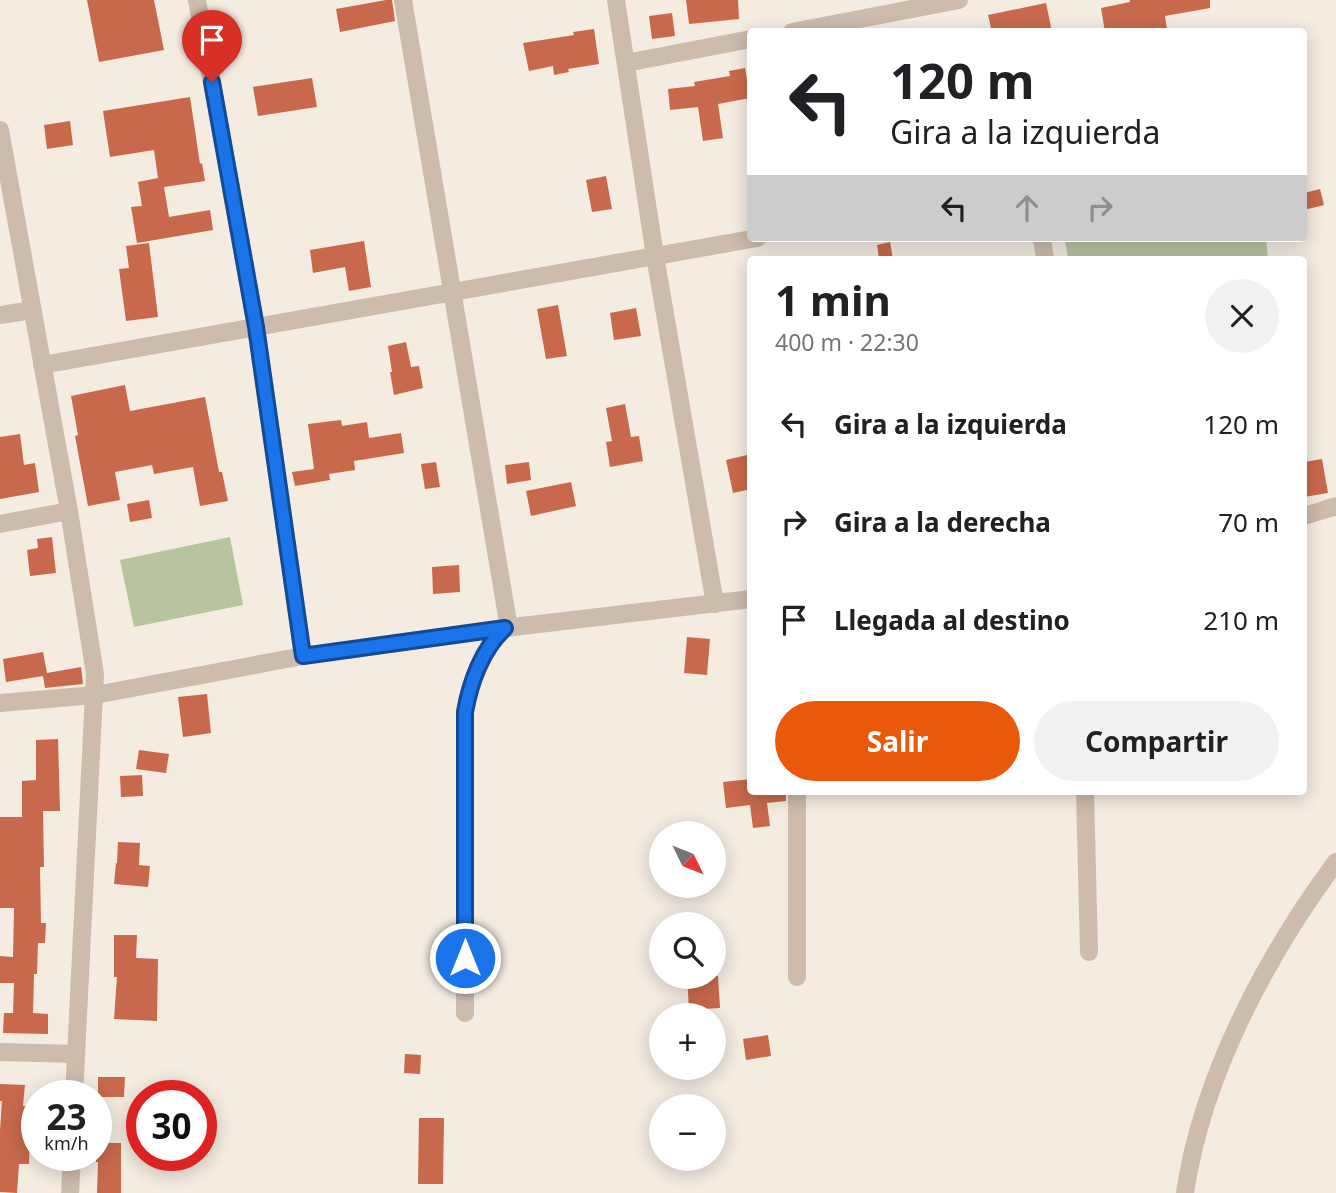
<!DOCTYPE html>
<html lang="es">
<head>
<meta charset="utf-8">
<style>
	:root { --surface:#fff; --page:#f2f2f2; --text:#202124; --muted:#757577; --accent:#ea580c }
	body { margin:0; font-family:"Noto Sans",sans-serif; background:var(--page); color:var(--text); height:100vh; display:flex; flex-direction:column; font-size:26px; white-space:nowrap }
	* { box-sizing:border-box; margin:0 }
	p { font-size:23px; color:var(--muted) }
	.icon { flex:none; width:38px; height:38px; fill:none; stroke:currentColor; stroke-width:2; stroke-linecap:round; stroke-linejoin:round }
	.map { position:relative; flex:1; overflow:hidden }
	.sheet { position:absolute; left:747px; top:256px; width:560px; height:539px; display:flex; flex-direction:column; background:var(--surface); border-radius:7px; box-shadow:0 4px 18px #0003 }
	.sheet>* { flex:none }
	.hud { position:absolute; left:747px; top:28px; width:560px; height:214px; border-radius:7px; box-shadow:0 4px 18px #0003; background:#fff; color:var(--text); overflow:hidden }
	.needle { width:46px; rotate:133deg }
	.buttons { position:absolute; left:649px; top:821px; display:grid; gap:14px }
	.buttons a { display:grid; place-items:center; width:77px; height:77px; border-radius:50%; background:var(--surface); box-shadow:0 4px 18px #0003; font-size:35px }
	.speed { position:absolute; left:21px; top:1080px; display:flex; gap:14px; font-size:35px; font-weight:700; text-align:center }
	.speed>* { display:grid; place-content:center; width:91px; height:91px; border-radius:50%; background:var(--surface); box-shadow:0 4px 18px #0003; line-height:1 }
	.speed small { font-size:18px; font-weight:400 }
	.speed .limit { border:10px solid #d22; background:#fff; color:#111 }
	.pin { position:absolute; display:grid; place-items:center; width:60px; height:60px; color:#fff; margin:-72px -30px; border-radius:50% 50% 50% 0; rotate:-45deg; box-shadow:0 0 7px #0007 }
	.pin .icon { rotate:45deg }
	.me { position:absolute; width:77px; margin:-38px; rotate:0deg; stroke-linejoin:round; filter:drop-shadow(0 0 5px #0008) }
	.turn { display:flex; align-items:center; gap:24px; height:147px; padding:0 28px; font-size:32px }
	.turn .icon { width:91px; height:91px; stroke-width:2.5 }
	.turn b { display:block; font-size:49px; line-height:60px }
	.lanes { display:flex; align-items:center; height:66px; padding:0 28px; background:#0003; justify-content:center; gap:35px; direction:ltr }
	.lanes .off { opacity:.35 }
	.round { display:grid; place-items:center; flex:none; width:74px; height:74px; border-radius:37px; background:var(--page) }
	.overview { display:flex; align-items:center; justify-content:space-between; height:119px; padding:0 28px }
	h1 { font-size:42px; font-weight:700; line-height:52px }
	.cta { display:flex; gap:14px; margin-top:auto; padding:14px 28px }
	.cta a { flex:1; height:80px; border-radius:42px; background:var(--accent); color:#fff; font-size:28px; font-weight:700; line-height:80px; text-align:center }
	.cta a+a { background:var(--page); color:var(--text) }
	ul { padding:0; list-style:none }
	li { display:flex; align-items:center; gap:21px; height:98px; padding:0 28px }
	li div { flex:1 }
	li b { display:block; font-size:26px }
	li em { font-style:normal }
	.map>svg:first-child { display:block }
	.green { fill:#b8c4a0 }
	.building { fill:#c8694b }
	.lines { fill:none; stroke-linecap:round; stroke-linejoin:round }
	.minor { stroke:#cdbbac; stroke-width:18 }
	.route-casing { stroke:#114b97; stroke-width:18 }
	.route { stroke:#1a73e8; stroke-width:12 }
</style>
</head>
<body>
<div class="map">
<svg width="1336" height="1193" viewBox="0 0 1336 1193">
	<rect width="100%" height="100%" fill="#f4ebe1"/>
	<!-- green -->
	<g class="green">
		<path d="M 1065,238 L 1266,238 L 1268,259 L 1068,259 Z"/>
		<path d="M 230,537 L 243,605 L 134,627 L 120,560 Z"/>
	</g>
	<!-- building -->
	<g class="building">
		<path d="M 87,0 L 154,0 L 164,50 L 99,62 Z"/>
		<path d="M 386,0 L 392,0 L 395,21 L 340,32 L 336,9 Z"/>
		<path d="M 686,0 L 738,0 L 739,19 L 689,24 Z"/>
		<path d="M 1130,0 L 1210,0 L 1210,8 L 1165,16 L 1167,29 L 1146,32 L 1105,32 L 1101,8 L 1130,2 Z"/>
		<path d="M 1046,3 L 1052,32 L 992,32 L 988,15 Z"/>
		<path d="M 672,13 L 675,36 L 652,39 L 649,16 Z"/>
		<path d="M 594,29 L 599,64 L 568,69 L 569,72 L 554,75 L 553,66 L 529,71 L 523,43 L 574,35 L 573,32 Z"/>
		<path d="M 745,68 L 750,98 L 718,104 L 723,138 L 703,141 L 698,107 L 670,110 L 668,89 L 695,86 L 694,82 L 730,76 L 729,71 Z"/>
		<path d="M 312,78 L 317,107 L 258,116 L 253,87 Z"/>
		<path d="M 190,97 L 200,164 L 202,163 L 205,181 L 164,187 L 169,217 L 210,210 L 213,230 L 137,243 L 131,207 L 142,206 L 138,182 L 158,178 L 154,150 L 110,157 L 103,111 Z"/>
		<path d="M 70,121 L 73,145 L 47,149 L 44,125 Z"/>
		<path d="M 606,176 L 612,209 L 592,212 L 586,180 Z"/>
		<path d="M 1320,189 L 1324,205 L 1304,210 L 1304,193 Z"/>
		<path d="M 364,241 L 371,287 L 349,291 L 345,267 L 313,273 L 310,250 Z"/>
		<path d="M 890,242 L 893,259 L 879,259 L 877,245 Z"/>
		<path d="M 149,243 L 158,317 L 126,321 L 119,269 L 129,268 L 126,246 Z"/>
		<path d="M 558,305 L 567,356 L 546,359 L 537,309 Z"/>
		<path d="M 636,308 L 641,336 L 614,340 L 610,313 Z"/>
		<path d="M 406,342 L 411,367 L 419,366 L 423,388 L 394,395 L 390,372 L 392,372 L 388,346 Z"/>
		<path d="M 125,385 L 130,411 L 205,397 L 219,472 L 222,472 L 228,501 L 200,506 L 193,467 L 154,474 L 152,465 L 115,472 L 120,500 L 88,506 L 75,436 L 78,435 L 71,396 Z"/>
		<path d="M 625,404 L 631,437 L 639,436 L 643,461 L 610,467 L 606,442 L 612,441 L 606,408 Z"/>
		<path d="M 341,420 L 342,426 L 367,422 L 369,438 L 401,433 L 404,453 L 354,461 L 355,470 L 329,474 L 330,480 L 295,486 L 292,472 L 314,469 L 308,424 Z"/>
		<path d="M 20,434 L 24,465 L 35,463 L 39,492 L 0,499 L 0,437 Z"/>
		<path d="M 751,454 L 751,489 L 733,493 L 726,460 Z"/>
		<path d="M 1322,459 L 1328,493 L 1304,497 L 1304,462 Z"/>
		<path d="M 436,462 L 440,487 L 425,489 L 421,464 Z"/>
		<path d="M 529,462 L 531,480 L 507,484 L 505,465 Z"/>
		<path d="M 571,482 L 576,506 L 531,516 L 526,491 Z"/>
		<path d="M 149,500 L 152,518 L 130,522 L 127,504 Z"/>
		<path d="M 52,537 L 56,573 L 30,576 L 27,550 L 38,548 L 37,539 Z"/>
		<path d="M 459,565 L 460,592 L 433,594 L 432,567 Z"/>
		<path d="M 687,637 L 710,639 L 707,675 L 684,673 Z"/>
		<path d="M 43,652 L 47,673 L 81,667 L 83,684 L 45,688 L 43,676 L 6,682 L 3,659 Z"/>
		<path d="M 207,694 L 211,733 L 183,737 L 178,697 Z"/>
		<path d="M 58,739 L 60,811 L 43,811 L 44,867 L 40,867 L 41,923 L 46,923 L 45,943 L 38,943 L 37,974 L 34,974 L 33,1013 L 48,1014 L 48,1034 L 3,1033 L 4,1013 L 13,1013 L 14,983 L 0,983 L 0,956 L 13,957 L 14,908 L 0,908 L 0,817 L 22,817 L 22,781 L 36,780 L 36,740 Z"/>
		<path d="M 139,750 L 169,754 L 166,773 L 136,769 Z"/>
		<path d="M 142,775 L 143,796 L 121,797 L 120,776 Z"/>
		<path d="M 751,779 L 751,791 L 786,791 L 786,801 L 767,803 L 770,826 L 753,828 L 750,805 L 726,808 L 723,782 Z"/>
		<path d="M 118,842 L 140,843 L 139,865 L 150,866 L 148,887 L 114,884 L 116,863 L 117,863 Z"/>
		<path d="M 114,935 L 137,935 L 136,958 L 158,959 L 157,1021 L 114,1019 L 117,977 L 114,977 Z"/>
		<path d="M 687,976 L 718,976 L 720,1008 L 689,1010 Z"/>
		<path d="M 768,1035 L 771,1056 L 746,1060 L 743,1039 Z"/>
		<path d="M 405,1054 L 421,1055 L 420,1074 L 404,1073 Z"/>
		<path d="M 98,1077 L 125,1077 L 124,1097 L 98,1097 Z"/>
		<path d="M 0,1084 L 25,1085 L 23,1106 L 37,1106 L 37,1135 L 30,1135 L 29,1164 L 19,1164 L 17,1193 L 0,1192 L 0,1130 L 2,1101 L 0,1101 Z"/>
		<path d="M 419,1118 L 444,1118 L 443,1184 L 418,1184 Z"/>
		<path d="M 96,1143 L 121,1143 L 121,1193 L 97,1193 L 98,1162 L 96,1162 Z"/>
	</g>
	<g class="lines">
		<!-- minor -->
		<g class="minor">
			<path d="M 197,0 L 256,327 L 303,656"/>
			<path d="M 403,0 L 509,628"/>
			<path d="M 616,0 L 655,256 L 715,604"/>
			<path d="M 792,32 L 959,0"/>
			<path d="M 626,63 L 751,39"/>
			<path d="M 0,130 L 69,511 L 95,674 L 74,1096"/>
			<path d="M 1042,238 L 1045,259"/>
			<path d="M 0,315 L 32,310"/>
			<path d="M 42,365 L 757,238"/>
			<path d="M 1304,516 L 1336,506"/>
			<path d="M 0,524 L 69,511"/>
			<path d="M 0,703 L 95,695 L 303,656 L 505,628 L 751,599"/>
			<path d="M 1085,791 L 1089,952"/>
			<path d="M 797,977 L 797,791"/>
			<path d="M 465,1013 L 465,712 C 470,683 482,649 505,628"/>
			<path d="M 0,1052 L 76,1054"/>
			<path d="M 70,1193 L 72,1155"/>
			<path d="M 1185,1193 C 1202,1077 1266,956 1336,862"/>
		</g>
	</g>
	<g class="lines">
		<!-- route casing -->
		<g class="route-casing">
			<path id="route" d="M 212,82 L 256,327 L 303,656 L 505,628 C 482,649 470,683 465,712 L 465,958"/>
		</g>
		<!-- route -->
		<use href="#route" class="route"/>
	</g>
</svg>
<div class="buttons">
<a><svg class="needle" viewBox="-14 -14 28 28"><path d="M0-13l5 13h-10z" fill="#e53935"/><path d="M0 13l5-13h-10z" fill="#757577"/></svg></a>
<a><svg class="icon" aria-label="search" viewBox="0 0 24 24"><circle cx="10" cy="10" r="6"/><path d="M15 15l6 6"/></svg></a>
<a>+</a>
<a>−</a>
</div>
<div class="speed"><div>23<small>km/h</small></div><div class="limit">30</div></div>
<div class="pin" style="left:212px;top:82px;background:#d93025"><svg class="icon" aria-label="arrive" viewBox="0 0 24 24"><path d="M6 21V4h12l-3 4 3 4H6"/></svg></div>
<svg class="me" style="left:465px;top:958px" viewBox="-20 -20 40 40"><circle r="17" fill="#1a73e8" stroke="#fff" stroke-width="3"/><path d="M0-11L8 9 0 5-8 9z" fill="#fff"/></svg>
<div class="hud">
<div class="turn"><svg class="icon" aria-label="left" viewBox="0 0 24 24"><path d="M17 20v-9H6M10 6l-5 5 5 5"/></svg><div><b>120 m</b>Gira a la izquierda</div></div>
<div class="lanes"><svg class="icon" aria-label="left" viewBox="0 0 24 24"><path d="M17 20v-9H6M10 6l-5 5 5 5"/></svg><svg class="icon off" aria-label="ahead" viewBox="0 0 24 24"><path d="M12 20V5M6 11l6-6 6 6"/></svg><svg class="icon off" aria-label="right" viewBox="0 0 24 24"><path d="M7 20v-9h11M14 6l5 5-5 5"/></svg></div>
</div>
<section class="sheet">
<div class="overview"><div><h1>1 min</h1><p>400 m · 22:30</p></div><a class="round"><svg class="icon" aria-label="close" viewBox="0 0 24 24"><path d="M6 6l12 12M18 6L6 18"/></svg></a></div>
<ul>
<li><svg class="icon" aria-label="left" viewBox="0 0 24 24"><path d="M17 20v-9H6M10 6l-5 5 5 5"/></svg><div><b>Gira a la izquierda</b></div><em>120 m</em></li>
<li><svg class="icon" aria-label="right" viewBox="0 0 24 24"><path d="M7 20v-9h11M14 6l5 5-5 5"/></svg><div><b>Gira a la derecha</b></div><em>70 m</em></li>
<li><svg class="icon" aria-label="arrive" viewBox="0 0 24 24"><path d="M6 21V4h12l-3 4 3 4H6"/></svg><div><b>Llegada al destino</b></div><em>210 m</em></li>
</ul>
<div class="cta"><a>Salir</a><a>Compartir</a></div>
</section>
</div>
</body>
</html>
